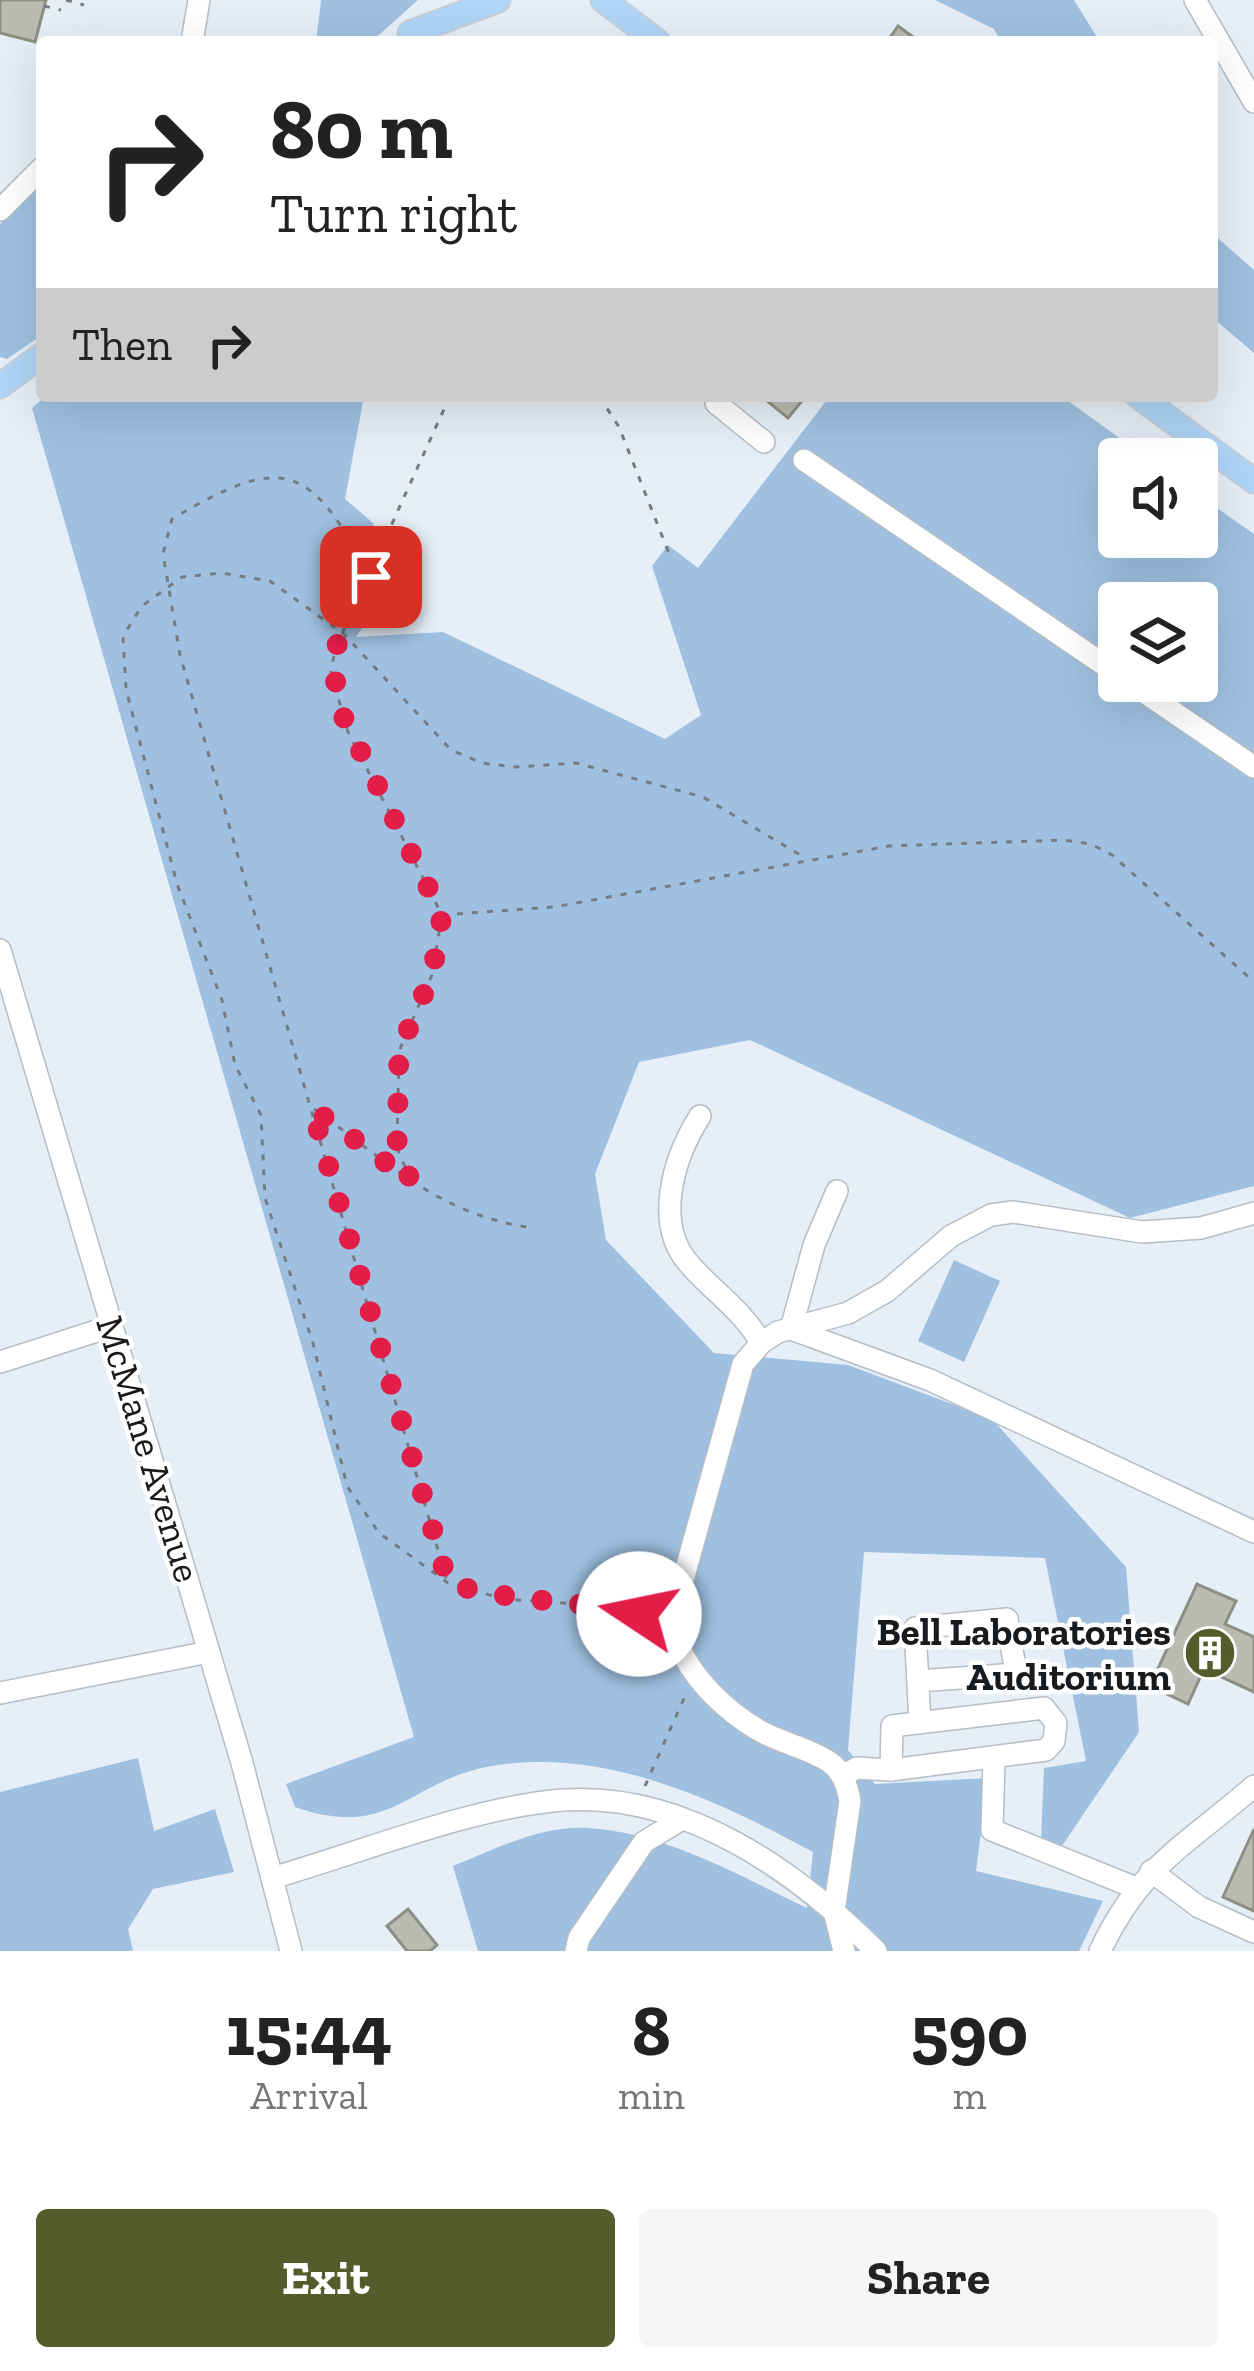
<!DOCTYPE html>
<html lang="en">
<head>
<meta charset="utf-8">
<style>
	:root { --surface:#fff; --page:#f6f6f6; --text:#222; --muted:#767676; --accent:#555c2b }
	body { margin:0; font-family:"Zilla Slab",serif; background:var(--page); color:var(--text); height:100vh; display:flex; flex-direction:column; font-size:45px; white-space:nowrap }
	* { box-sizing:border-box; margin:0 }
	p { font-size:39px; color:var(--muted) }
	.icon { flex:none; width:66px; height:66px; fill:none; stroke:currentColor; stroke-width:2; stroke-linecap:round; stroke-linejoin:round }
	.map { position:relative; height:1951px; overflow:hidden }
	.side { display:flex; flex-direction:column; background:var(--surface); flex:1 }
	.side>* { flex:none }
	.hud { position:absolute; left:36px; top:36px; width:1182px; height:366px; border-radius:12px; box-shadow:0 12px 48px #0002; background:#fff; color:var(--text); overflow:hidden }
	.buttons { position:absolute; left:1098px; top:438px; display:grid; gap:24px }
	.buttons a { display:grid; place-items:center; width:120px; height:120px; border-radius:12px; background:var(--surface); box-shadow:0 12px 48px #0002; font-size:60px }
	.pin { position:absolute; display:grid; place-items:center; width:102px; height:102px; color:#fff; margin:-51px; border-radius:24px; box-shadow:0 6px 18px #0006 }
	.me { position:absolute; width:132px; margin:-66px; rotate:281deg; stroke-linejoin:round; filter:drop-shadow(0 0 9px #0008) }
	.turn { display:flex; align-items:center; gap:42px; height:252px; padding:0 36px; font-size:54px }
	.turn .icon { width:156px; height:156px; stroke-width:2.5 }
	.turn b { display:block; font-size:84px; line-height:102px }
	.then { display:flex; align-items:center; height:114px; padding:0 36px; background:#0003; gap:24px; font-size:45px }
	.eta { display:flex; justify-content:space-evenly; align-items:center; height:204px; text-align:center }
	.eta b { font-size:72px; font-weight:700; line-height:84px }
	.button { display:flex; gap:24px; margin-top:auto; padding:24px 36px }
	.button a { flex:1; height:138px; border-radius:12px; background:var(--accent); color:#fff; font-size:48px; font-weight:700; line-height:138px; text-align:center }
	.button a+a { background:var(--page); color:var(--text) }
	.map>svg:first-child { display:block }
	.green { fill:#9fc0e0; fill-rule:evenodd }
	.building { fill:#babcb1; stroke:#8d8f85; stroke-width:3 }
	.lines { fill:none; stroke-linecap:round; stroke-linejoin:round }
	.minor-casing { stroke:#b5bdc5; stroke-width:24 }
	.major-casing { stroke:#cccdce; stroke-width:27 }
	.path { stroke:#767c81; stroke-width:3; stroke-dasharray:6 9; stroke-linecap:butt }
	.minor { stroke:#fff; stroke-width:21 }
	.major { stroke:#b0d5f7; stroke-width:24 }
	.route { stroke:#e11d48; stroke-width:21; stroke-dasharray:0 37.8 }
	.labels { text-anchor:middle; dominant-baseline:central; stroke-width:9; stroke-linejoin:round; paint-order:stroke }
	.street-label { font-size:39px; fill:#181b1e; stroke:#fff }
	.poi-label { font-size:39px; font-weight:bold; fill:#181b1e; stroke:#fff; text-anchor:end }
</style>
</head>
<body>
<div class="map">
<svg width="1254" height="1951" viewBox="0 0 1254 1951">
	<rect width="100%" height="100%" fill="#e6eff7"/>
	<!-- green -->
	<g class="green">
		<path d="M 321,0 L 418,0 L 371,42 L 316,42 Z"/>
		<path d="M 935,0 L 1074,0 L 1100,42 L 1001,42 L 994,29 Z"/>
		<path d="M 42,182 L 42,335 L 7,359 L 0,357 L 0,224 Z"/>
		<path d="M 1212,233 L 1254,270 L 1254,353 L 1212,317 Z"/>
		<path d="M 46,396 L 364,396 L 345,499 L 373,523 L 387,592 L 356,637 L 443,632 L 665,739 L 701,715 L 652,566 L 668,545 L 698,568 L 830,396 L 1061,396 L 1149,459 L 1119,459 L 1119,537 L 1197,537 L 1197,494 L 1254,534 L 1254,1186 L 1130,1218 L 750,1040 L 639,1062 L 595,1174 L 606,1240 L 714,1353 L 848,1365 L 992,1419 L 1126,1567 L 1139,1732 L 1062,1846 L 1041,1841 L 1044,1768 L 1086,1761 L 1045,1558 L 864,1552 L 848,1750 L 875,1784 L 988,1778 L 976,1871 L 1103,1901 L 1079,1951 L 478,1951 L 453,1866 C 495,1849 541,1825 588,1828 C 666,1833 738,1875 807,1908 L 813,1852 C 717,1800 605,1747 492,1766 C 408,1780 392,1841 295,1807 L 286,1784 L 414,1737 L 32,408 ZM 1119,603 L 1197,603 L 1197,681 L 1119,681 Z"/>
		<path d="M 954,1260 L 1000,1281 L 964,1362 L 918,1341 Z"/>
		<path d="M 138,1758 L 154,1831 L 215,1809 L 234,1872 L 153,1889 L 128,1929 L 133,1951 L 0,1951 L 0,1792 Z"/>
	</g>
	<!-- building -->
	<g class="building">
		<path d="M 0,0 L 46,0 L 35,42 L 0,33 Z"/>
		<path d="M 898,26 L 920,42 L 887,42 Z"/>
		<path d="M 761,396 L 806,396 L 788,418 Z"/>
		<path d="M 1197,1584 L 1236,1601 L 1225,1624 L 1254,1637 L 1254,1692 L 1204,1669 L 1188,1704 L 1150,1686 Z"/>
		<path d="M 1254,1829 L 1254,1911 L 1223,1897 Z"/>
		<path d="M 408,1909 L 437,1945 L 430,1951 L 407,1951 L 387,1926 Z"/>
	</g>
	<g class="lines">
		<!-- minor casing -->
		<g class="minor-casing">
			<g id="minor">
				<path d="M 1195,0 L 1254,102"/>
				<path d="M 192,42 L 199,0"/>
				<path d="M 0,210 L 42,168"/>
				<path d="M 722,396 L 716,403 L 764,442"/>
				<path d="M 804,460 L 1119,675"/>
				<path d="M 1128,681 L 1254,767"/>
				<path d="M 0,950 L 242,1763 L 291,1951"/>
				<path d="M 700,1116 C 674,1157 652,1225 691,1266 C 714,1292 744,1312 761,1343"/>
				<path d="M 837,1191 L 814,1245 L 791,1329 L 930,1380 L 1254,1532"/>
				<path d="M 0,1362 L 112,1326"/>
				<path d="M 918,1681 L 1016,1674 L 1007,1619 L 915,1628 L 920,1723"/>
				<path d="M 0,1693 L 209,1652"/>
				<path d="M 1044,1708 L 1056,1723 L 1054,1741 L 1046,1750 L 891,1770 L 892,1726 Z"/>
				<path d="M 994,1760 L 992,1830 L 1136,1888"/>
				<path d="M 842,1776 L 857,1768 L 891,1770"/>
				<path d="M 1151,1871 L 1199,1907 L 1254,1932"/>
				<path d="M 272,1878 C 359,1853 475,1806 564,1800 C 684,1792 795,1870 876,1951"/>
				<path d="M 576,1951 L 579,1938 L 644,1842 L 682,1819"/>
				<path d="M 844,1951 L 834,1911 L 850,1801 C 847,1785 842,1770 828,1761 C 809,1749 786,1744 766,1734 C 726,1714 669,1661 674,1612 L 743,1364 L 761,1343 L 778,1332 L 848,1313 L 887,1291 L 951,1236 L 991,1215 L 1013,1212 L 1142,1232 L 1201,1228 L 1254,1213"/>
				<path d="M 1100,1951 C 1141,1864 1187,1845 1254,1786"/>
			</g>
		</g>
		<!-- major casing -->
		<g class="major-casing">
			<g id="major">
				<path d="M 603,0 L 658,42"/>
				<path d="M 410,33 L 498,0"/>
				<path d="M 0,386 L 42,355"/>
				<path d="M 1138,396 L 1254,481"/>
			</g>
		</g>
		<!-- path -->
		<g class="path">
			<path d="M 66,0 L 84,5"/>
			<path d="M 44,6 L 61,10"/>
			<path d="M 599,396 L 619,427 L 670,556"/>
			<path d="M 371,577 C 310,465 286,451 172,519 L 163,554 L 180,655 L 447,1581"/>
			<path d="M 442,915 L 554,907 L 889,846 L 1063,840 L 1091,844 L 1112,855 L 1254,982"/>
			<path d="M 314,1109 C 387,1161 438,1215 533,1228"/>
			<path d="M 411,1181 L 397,1148 L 399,1051 L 432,975 L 442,915 L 348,732 L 331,673 L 335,649 L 450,396"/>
			<path d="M 654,1620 L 606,1606 L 504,1599 L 448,1583 L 379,1533 L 347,1486 L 313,1343 L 265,1198 L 261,1115 L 235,1065 L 222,1000 L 177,884 L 126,689 L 123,636 L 142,606 L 182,577 L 221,573 L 270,581 L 344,634 L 451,750 L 482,763 L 516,767 L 576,763 L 703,797 L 807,859"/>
			<path d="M 645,1786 L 685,1696"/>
		</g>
		<!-- minor -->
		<use href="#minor" class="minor"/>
		<!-- major -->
		<use href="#major" class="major"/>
	</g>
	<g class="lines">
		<!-- route -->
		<path class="route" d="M 371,577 L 335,649 L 336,702 L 442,915 L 432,975 L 399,1051 L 397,1148 L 411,1181 L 312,1108 L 448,1583 C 511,1603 575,1599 639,1614"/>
	</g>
	<!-- icons -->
	<defs>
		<g id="building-disc" transform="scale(2.7)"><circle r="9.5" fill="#555c2b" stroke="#fff"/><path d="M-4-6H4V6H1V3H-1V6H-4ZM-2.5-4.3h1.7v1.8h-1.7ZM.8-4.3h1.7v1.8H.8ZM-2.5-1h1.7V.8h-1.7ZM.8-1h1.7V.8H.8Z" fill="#fff"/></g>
	</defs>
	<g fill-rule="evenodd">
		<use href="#building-disc" x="1210" y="1653"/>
	</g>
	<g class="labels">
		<!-- street labels -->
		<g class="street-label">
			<text transform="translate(149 1449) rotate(73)">McMane Avenue</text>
		</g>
		<!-- poi labels -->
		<g class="poi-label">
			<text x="1171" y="1631">Bell Laboratories<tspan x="1171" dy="45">Auditorium</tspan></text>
		</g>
	</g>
</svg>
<div class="buttons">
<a><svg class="icon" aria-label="sound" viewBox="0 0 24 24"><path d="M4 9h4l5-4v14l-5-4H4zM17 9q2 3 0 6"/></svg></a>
<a><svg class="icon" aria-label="layers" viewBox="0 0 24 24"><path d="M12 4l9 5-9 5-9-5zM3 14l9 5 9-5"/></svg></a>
</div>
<div class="pin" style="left:371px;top:577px;background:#d93025"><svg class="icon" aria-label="arrive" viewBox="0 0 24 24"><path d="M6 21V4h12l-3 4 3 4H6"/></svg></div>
<svg class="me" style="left:639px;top:1614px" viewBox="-20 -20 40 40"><circle r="19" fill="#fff"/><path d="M0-13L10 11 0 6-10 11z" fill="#e11d48"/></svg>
<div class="hud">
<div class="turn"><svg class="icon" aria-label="right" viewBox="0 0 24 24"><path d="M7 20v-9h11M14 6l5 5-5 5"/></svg><div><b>80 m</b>Turn right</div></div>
<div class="then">Then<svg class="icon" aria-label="right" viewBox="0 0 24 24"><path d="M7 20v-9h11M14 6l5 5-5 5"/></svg></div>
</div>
</div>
<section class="side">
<div class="eta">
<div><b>15:44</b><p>Arrival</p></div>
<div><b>8</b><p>min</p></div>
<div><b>590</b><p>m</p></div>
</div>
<div class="button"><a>Exit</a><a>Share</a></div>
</section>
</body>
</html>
